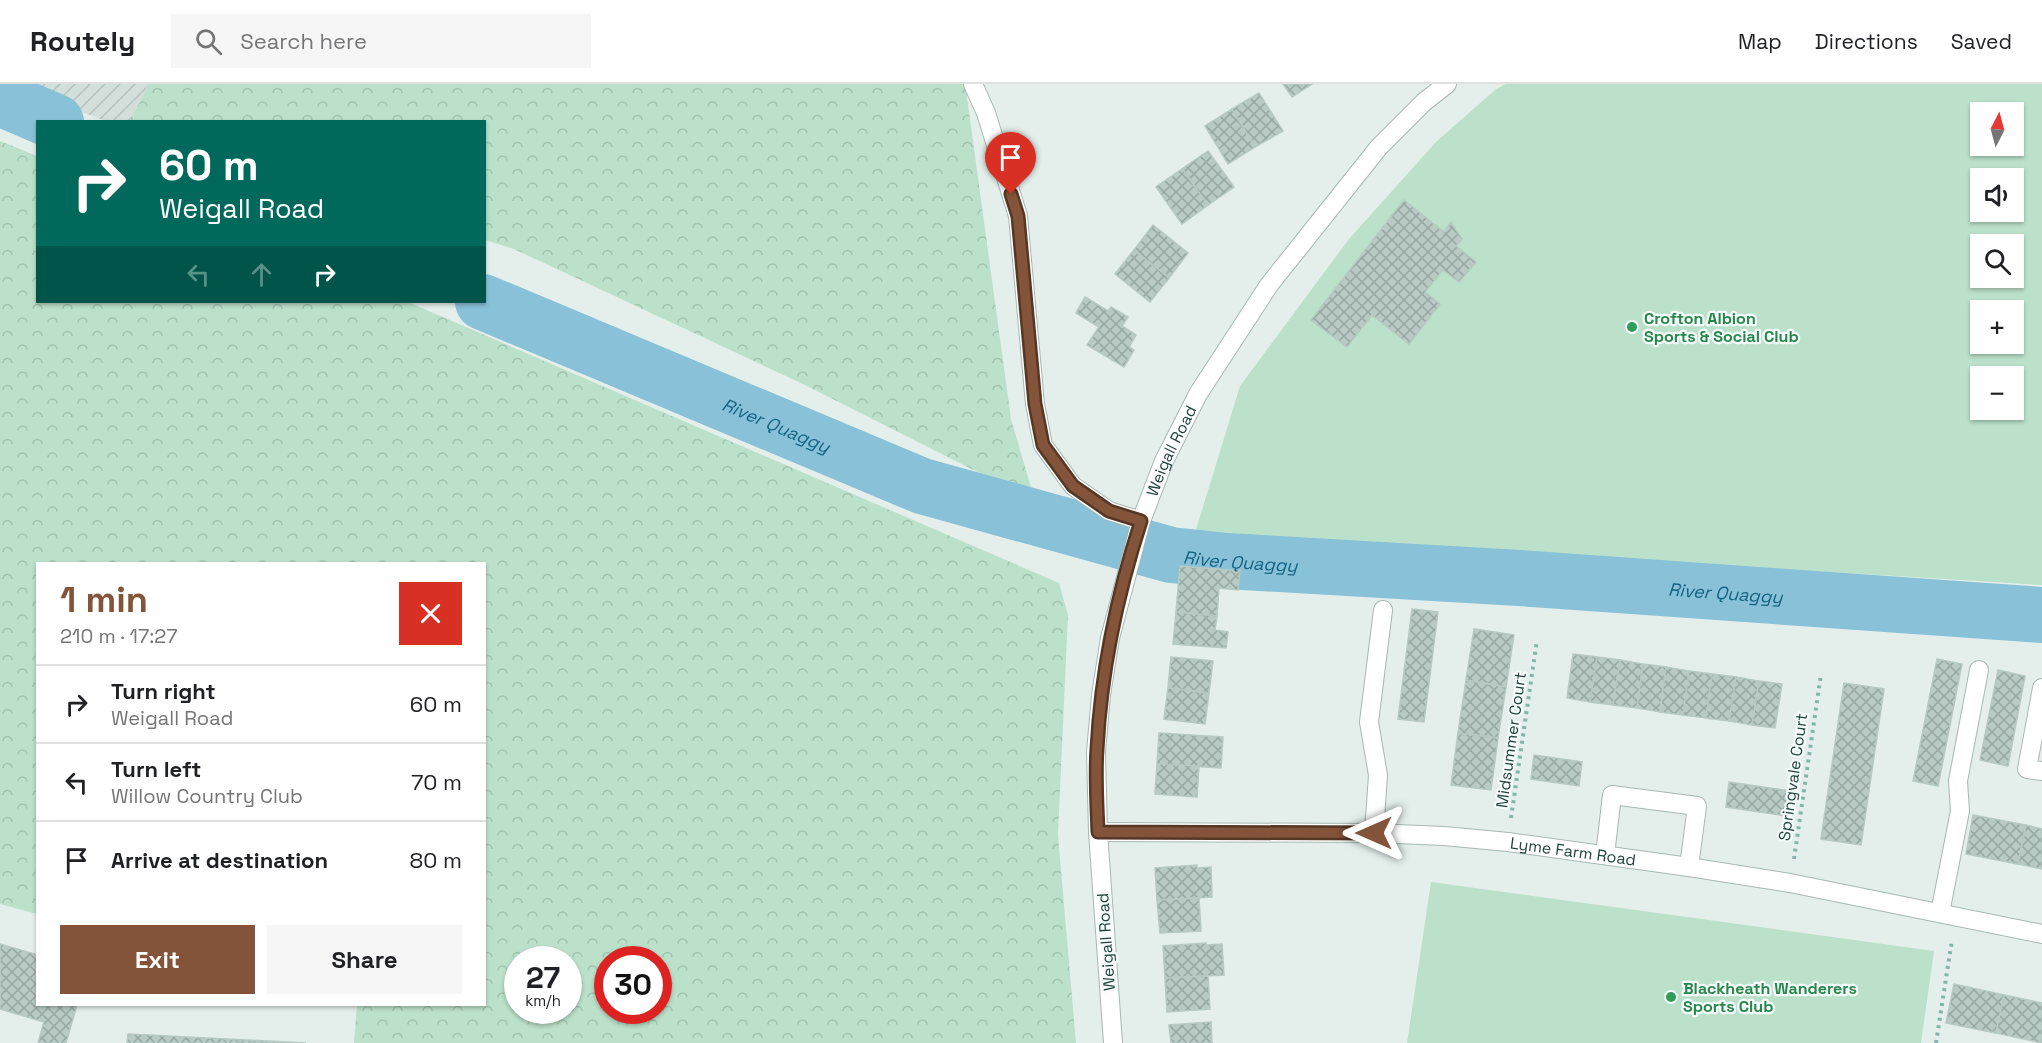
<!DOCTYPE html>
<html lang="en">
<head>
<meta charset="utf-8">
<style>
	:root { --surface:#fff; --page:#f6f6f6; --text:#202124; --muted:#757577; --line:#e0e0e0; --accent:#835439 }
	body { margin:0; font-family:"Space Grotesk",sans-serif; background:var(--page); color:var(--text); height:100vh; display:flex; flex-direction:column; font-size:22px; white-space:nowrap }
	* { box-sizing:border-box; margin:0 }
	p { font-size:20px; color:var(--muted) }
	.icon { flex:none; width:33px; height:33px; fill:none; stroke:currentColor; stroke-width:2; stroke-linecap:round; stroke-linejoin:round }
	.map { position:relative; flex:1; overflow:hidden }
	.side { position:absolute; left:36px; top:478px; width:450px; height:444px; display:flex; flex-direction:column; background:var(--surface); border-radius:0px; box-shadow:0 2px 4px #0004 }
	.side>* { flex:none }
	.hud { position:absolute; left:36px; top:36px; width:450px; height:183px; border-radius:0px; box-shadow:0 2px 4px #0004; background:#00695c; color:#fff; overflow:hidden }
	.needle { width:39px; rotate:6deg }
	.buttons { position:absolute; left:1970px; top:18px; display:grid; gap:12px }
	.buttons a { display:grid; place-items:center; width:54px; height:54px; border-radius:0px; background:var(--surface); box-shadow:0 2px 4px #0004; font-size:30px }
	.speed { position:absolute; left:504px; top:862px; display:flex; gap:12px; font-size:30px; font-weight:700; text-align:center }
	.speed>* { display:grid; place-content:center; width:78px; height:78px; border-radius:50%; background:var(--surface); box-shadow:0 2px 4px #0004; line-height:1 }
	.speed small { font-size:15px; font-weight:400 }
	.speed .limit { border:9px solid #d22; background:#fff; color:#111 }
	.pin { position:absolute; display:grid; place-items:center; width:51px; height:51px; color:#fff; margin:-62px -26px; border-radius:50% 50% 50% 0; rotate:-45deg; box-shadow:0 0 6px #0007 }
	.pin .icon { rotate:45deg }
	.me { position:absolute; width:66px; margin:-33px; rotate:270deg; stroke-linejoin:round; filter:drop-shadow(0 0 4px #0008) }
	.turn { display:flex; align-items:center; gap:21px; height:126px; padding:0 24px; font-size:27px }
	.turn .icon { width:78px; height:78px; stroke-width:2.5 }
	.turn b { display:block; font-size:42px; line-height:51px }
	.lanes { display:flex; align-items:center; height:57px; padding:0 24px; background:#0003; justify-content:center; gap:30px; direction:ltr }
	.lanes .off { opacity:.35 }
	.round { display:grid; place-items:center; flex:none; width:63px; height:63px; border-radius:0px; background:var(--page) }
	.headline { display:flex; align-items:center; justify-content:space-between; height:102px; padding:0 24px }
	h1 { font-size:36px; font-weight:700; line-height:45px; color:var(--accent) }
	.primary-button { display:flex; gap:12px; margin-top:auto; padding:12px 24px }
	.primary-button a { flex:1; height:69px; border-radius:0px; background:var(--accent); color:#fff; font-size:24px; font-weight:700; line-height:69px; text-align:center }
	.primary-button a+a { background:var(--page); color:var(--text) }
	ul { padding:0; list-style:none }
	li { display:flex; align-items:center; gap:18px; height:78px; padding:0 24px; border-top:2px solid var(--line) }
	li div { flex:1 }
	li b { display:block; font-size:22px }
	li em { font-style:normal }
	header { display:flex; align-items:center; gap:36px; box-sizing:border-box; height:84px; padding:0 30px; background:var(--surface); border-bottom:2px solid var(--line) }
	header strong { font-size:28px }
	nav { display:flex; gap:33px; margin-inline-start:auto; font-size:21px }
	.search { width:420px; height:54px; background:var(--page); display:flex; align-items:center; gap:15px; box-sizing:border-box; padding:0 21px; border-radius:0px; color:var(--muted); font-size:22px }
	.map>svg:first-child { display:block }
	.industrial { fill:url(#industrial-furrows) }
	.forest { fill:url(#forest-crowns); fill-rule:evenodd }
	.pitch { fill:#bbe1ca; fill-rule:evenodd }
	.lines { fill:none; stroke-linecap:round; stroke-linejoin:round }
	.river { stroke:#88c1d8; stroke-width:56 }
	.building { fill:url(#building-cross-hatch); stroke:#b6c9c3; stroke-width:1.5 }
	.minor-casing { stroke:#a6b8b4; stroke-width:20 }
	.path { stroke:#82b5ab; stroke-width:4; stroke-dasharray:3 4.5; stroke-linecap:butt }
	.minor { stroke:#fff; stroke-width:18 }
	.route-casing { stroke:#553725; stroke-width:15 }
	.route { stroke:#835439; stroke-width:10 }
	.leisure-dot { fill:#2e9e5b; stroke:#f5fbf8; stroke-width:2 }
	.labels { text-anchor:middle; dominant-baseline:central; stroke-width:4.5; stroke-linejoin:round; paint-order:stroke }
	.leisure-label { font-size:16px; font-weight:bold; fill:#27864d; stroke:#f5fbf8; text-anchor:start }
	.street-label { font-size:16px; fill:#21423e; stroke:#f5fbf8 }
	.water-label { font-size:18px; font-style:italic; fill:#156484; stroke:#f5fbf8 }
</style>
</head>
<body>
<header>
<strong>Routely</strong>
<div class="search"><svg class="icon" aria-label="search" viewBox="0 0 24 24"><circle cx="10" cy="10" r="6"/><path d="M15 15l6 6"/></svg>Search here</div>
<nav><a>Map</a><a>Directions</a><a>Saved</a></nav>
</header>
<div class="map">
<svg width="2042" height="959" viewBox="0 0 2042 959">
	<defs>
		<pattern id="industrial-furrows" width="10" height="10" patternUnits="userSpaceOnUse" patternTransform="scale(1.5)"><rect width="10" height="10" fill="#d2dfda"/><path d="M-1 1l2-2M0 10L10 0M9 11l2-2" fill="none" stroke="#b4c1bc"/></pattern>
		<pattern id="forest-crowns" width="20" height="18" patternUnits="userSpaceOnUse" patternTransform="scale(1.5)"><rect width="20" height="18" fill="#bbe1ca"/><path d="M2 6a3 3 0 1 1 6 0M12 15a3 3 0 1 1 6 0" fill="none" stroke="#a0c2af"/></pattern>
		<pattern id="building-cross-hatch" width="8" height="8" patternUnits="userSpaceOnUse" patternTransform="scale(1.5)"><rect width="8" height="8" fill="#b9cac5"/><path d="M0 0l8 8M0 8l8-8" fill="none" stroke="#96a6a1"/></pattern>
	</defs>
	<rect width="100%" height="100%" fill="#e4efeb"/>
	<!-- industrial -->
	<path class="industrial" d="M 5,0 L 147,0 L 146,7 L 129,38 L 106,37 Z"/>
	<!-- forest -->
	<g class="forest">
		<path d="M 147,0 L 974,0 L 966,6 L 1011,335 L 1035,417 L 805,301 L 514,165 L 485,156 L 484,38 L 129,38 L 146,7 Z"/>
		<path d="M 0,57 L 37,72 L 38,218 L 408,218 L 1059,499 L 1068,531 L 1058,751 L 1076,959 L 354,959 L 357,921 L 484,921 L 484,480 L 38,480 L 37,830 L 0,820 ZM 518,876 L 568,876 L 568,927 L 518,927 ZM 608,876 L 658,876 L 658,927 L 608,927 Z"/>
	</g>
	<!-- pitch -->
	<g class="pitch">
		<path d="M 1506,0 L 2042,0 L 2042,501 L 1195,449 L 1240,302 L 1349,155 L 1436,58 L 1496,5 ZM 1980,28 L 2013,28 L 2013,62 L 1980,62 ZM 1980,94 L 2013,94 L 2013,128 L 1980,128 ZM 1980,160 L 2013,160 L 2013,194 L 1980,194 ZM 1980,226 L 2013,226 L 2013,260 L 1980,260 ZM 1980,292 L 2013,292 L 2013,326 L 1980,326 Z"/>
		<path d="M 1431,798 L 1934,867 L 1921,959 L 1407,959 Z"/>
	</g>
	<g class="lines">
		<!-- river -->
		<g class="river">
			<path d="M 0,14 L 56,38"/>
			<path id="s1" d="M 483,218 L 922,402 L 1171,471 L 1227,477 L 1519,494 L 2042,531"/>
		</g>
	</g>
	<!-- building -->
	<g class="building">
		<path d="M 1283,0 L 1312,0 L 1292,13 Z"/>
		<path d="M 1259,9 L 1283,47 L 1255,63 L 1232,25 Z"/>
		<path d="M 1232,25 L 1255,63 L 1228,80 L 1205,42 Z"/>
		<path d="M 1208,67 L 1234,103 L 1208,121 L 1182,85 Z"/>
		<path d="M 1182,85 L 1208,121 L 1182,140 L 1156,103 Z"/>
		<path d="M 1404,116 L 1444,148 L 1451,138 L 1462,155 L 1456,162 L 1476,178 L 1459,198 L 1443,186 L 1425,208 L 1440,220 L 1409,260 L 1372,231 L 1347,263 L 1311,236 Z"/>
		<path d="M 1153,141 L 1188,169 L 1169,194 L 1134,166 Z"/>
		<path d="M 1134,166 L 1169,194 L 1150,218 L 1115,190 Z"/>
		<path d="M 1085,213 L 1108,227 L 1111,223 L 1128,233 L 1122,242 L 1136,251 L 1129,263 L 1134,266 L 1124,283 L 1087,261 L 1099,243 L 1076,229 Z"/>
		<path d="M 1180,482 L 1240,487 L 1238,506 L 1219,504 L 1217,532 L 1176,528 Z"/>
		<path d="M 1412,525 L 1438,528 L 1424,638 L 1398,635 Z"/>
		<path d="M 1176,528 L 1217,532 L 1215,546 L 1228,548 L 1226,564 L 1173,560 Z"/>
		<path d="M 1474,545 L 1514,551 L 1506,603 L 1466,596 Z"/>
		<path d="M 1573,570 L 1597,573 L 1590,618 L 1567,614 Z"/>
		<path d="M 1171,573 L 1213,577 L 1209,609 L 1168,604 Z"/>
		<path d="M 1597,573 L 1620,576 L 1613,621 L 1590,618 Z"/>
		<path d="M 1937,575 L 1962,580 L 1938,702 L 1913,697 Z"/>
		<path d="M 1620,576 L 1643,580 L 1637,624 L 1613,621 Z"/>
		<path d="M 1643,580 L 1666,583 L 1660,628 L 1637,624 Z"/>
		<path d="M 1666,583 L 1689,587 L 1683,631 L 1660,628 Z"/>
		<path d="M 1998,586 L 2025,592 L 2008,682 L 1980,676 Z"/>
		<path d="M 1689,587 L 1712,590 L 1706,634 L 1683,631 Z"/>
		<path d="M 1712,590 L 1736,593 L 1729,637 L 1706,634 Z"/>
		<path d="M 1736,593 L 1759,597 L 1752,641 L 1729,637 Z"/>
		<path d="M 1466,596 L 1506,603 L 1498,654 L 1458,649 Z"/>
		<path d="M 1759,597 L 1782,600 L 1775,644 L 1752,641 Z"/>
		<path d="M 1844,599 L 1884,605 L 1861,761 L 1821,755 Z"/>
		<path d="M 1168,604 L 1209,609 L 1205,640 L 1164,635 Z"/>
		<path d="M 1159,649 L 1223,653 L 1221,684 L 1157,680 Z"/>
		<path d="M 1458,649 L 1498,654 L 1491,706 L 1451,701 Z"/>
		<path d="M 1534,671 L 1582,678 L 1579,702 L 1531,695 Z"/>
		<path d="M 1157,680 L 1199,682 L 1197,713 L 1155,710 Z"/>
		<path d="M 1729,698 L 1790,707 L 1786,732 L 1726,723 Z"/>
		<path d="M 1973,731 L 2026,741 L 2018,780 L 1966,770 Z"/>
		<path d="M 2026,741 L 2042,745 L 2042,785 L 2018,780 Z"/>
		<path d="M 1197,781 L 1197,784 L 1211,783 L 1212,813 L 1157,816 L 1155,784 Z"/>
		<path d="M 1199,814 L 1201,847 L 1160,849 L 1157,816 Z"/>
		<path d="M 1206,859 L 1207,861 L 1222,860 L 1224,891 L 1165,894 L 1163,862 Z"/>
		<path d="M 0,860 L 38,871 L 38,921 L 77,921 L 66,959 L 38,959 L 44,938 L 0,925 Z"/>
		<path d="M 1208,892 L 1210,925 L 1167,928 L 1165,894 Z"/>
		<path d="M 1954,900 L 2004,911 L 1996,949 L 1946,939 Z"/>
		<path d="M 2004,911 L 2042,919 L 2042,959 L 1996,949 Z"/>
		<path d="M 1211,938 L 1212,959 L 1171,959 L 1169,941 Z"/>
		<path d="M 128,950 L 306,959 L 127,959 Z"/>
	</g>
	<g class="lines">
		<!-- minor casing -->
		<g class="minor-casing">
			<g id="minor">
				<path d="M 973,0 L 986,29 L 1018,132 L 1035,320 L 1043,361 L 1073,402 L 1109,427 L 1141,437"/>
				<path d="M 2042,604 L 2027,685 L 2042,687"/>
				<path id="s2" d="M 1098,748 L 1374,749 L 1444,752 L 1508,758 L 1689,783 L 1790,799 L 2042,850"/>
				<path d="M 1374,749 L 1378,691 L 1369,638 L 1383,526"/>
				<path d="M 1605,771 L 1612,711 L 1697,722 L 1689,783"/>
				<path d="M 1940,829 L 1960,727 L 1958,697 L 1979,586"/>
				<path id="s3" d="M 1113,959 L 1098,748 L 1096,668 L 1101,611 L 1110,554 L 1141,437 L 1164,377 L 1198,310 L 1269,201 L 1379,63 L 1424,18 L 1447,0"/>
			</g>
		</g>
		<!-- path -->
		<g class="path">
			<path d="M 1511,734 L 1537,556"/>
			<path d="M 1794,775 L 1821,590"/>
			<path d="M 1936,959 L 1952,856"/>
		</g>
		<!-- minor -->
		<use href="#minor" class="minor"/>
	</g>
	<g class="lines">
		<!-- route casing -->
		<g class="route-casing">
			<path id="route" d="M 1011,110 L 1018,132 L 1035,320 L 1043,361 L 1073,402 L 1109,427 L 1141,437 C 1117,511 1101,588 1097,665 C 1095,692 1097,720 1098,748 L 1374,749"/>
		</g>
		<!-- route -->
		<use href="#route" class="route"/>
	</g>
	<!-- markers -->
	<g class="leisure-dot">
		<circle cx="1632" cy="243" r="6"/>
		<circle cx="1671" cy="913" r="6"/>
	</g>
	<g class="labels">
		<!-- leisure labels -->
		<g class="leisure-label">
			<text x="1644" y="234">Crofton Albion<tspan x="1644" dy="18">Sports &amp; Social Club</tspan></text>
			<text x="1683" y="904">Blackheath Wanderers<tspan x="1683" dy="18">Sports Club</tspan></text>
		</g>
		<!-- street labels -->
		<g class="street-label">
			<text stroke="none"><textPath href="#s3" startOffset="604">Weigall Road</textPath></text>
			<text transform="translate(1511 656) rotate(-82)">Midsummer Court</text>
			<text transform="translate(1793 693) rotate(-82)">Springvale Court</text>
			<text stroke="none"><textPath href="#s2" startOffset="476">Lyme Farm Road</textPath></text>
			<text transform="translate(1106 858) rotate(-94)">Weigall Road</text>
		</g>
		<!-- water labels -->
		<g class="water-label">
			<text stroke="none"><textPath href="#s1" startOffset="318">River Quaggy</textPath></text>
			<text stroke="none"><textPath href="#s1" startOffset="804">River Quaggy</textPath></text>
			<text stroke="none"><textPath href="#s1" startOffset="1290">River Quaggy</textPath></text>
		</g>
	</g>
</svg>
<div class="buttons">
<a><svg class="needle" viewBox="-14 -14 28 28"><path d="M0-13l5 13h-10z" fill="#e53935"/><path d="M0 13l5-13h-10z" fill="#757577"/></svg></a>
<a><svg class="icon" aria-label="sound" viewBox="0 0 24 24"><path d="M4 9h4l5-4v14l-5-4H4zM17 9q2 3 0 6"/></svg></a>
<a><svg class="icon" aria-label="search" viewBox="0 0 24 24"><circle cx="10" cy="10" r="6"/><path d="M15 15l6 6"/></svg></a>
<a>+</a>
<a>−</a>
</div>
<div class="speed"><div>27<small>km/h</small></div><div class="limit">30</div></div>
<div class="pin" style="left:1011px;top:110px;background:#d93025"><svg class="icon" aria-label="arrive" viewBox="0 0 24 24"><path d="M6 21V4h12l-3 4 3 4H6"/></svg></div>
<svg class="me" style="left:1374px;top:749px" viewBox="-20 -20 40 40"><path d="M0-17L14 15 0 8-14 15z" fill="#835439" stroke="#fff" stroke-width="4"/></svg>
<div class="hud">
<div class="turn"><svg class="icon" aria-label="right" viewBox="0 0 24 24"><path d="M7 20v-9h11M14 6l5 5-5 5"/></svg><div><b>60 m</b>Weigall Road</div></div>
<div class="lanes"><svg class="icon off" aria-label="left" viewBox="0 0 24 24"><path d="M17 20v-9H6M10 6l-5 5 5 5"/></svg><svg class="icon off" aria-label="ahead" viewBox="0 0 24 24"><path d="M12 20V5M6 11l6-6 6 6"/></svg><svg class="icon" aria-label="right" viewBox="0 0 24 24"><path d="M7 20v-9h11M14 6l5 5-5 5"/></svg></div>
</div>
<section class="side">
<div class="headline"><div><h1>1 min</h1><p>210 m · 17:27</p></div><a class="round" style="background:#d93025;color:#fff"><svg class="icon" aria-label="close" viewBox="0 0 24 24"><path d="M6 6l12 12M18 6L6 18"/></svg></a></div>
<ul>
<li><svg class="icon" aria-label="right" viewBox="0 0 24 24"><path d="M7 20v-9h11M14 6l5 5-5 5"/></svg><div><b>Turn right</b><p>Weigall Road</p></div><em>60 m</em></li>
<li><svg class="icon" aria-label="left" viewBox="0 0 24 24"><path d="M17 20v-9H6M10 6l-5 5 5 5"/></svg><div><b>Turn left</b><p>Willow Country Club</p></div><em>70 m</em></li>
<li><svg class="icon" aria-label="arrive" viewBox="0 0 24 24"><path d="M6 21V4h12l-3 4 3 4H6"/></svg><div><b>Arrive at destination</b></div><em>80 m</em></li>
</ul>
<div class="primary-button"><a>Exit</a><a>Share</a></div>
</section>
</div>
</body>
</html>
